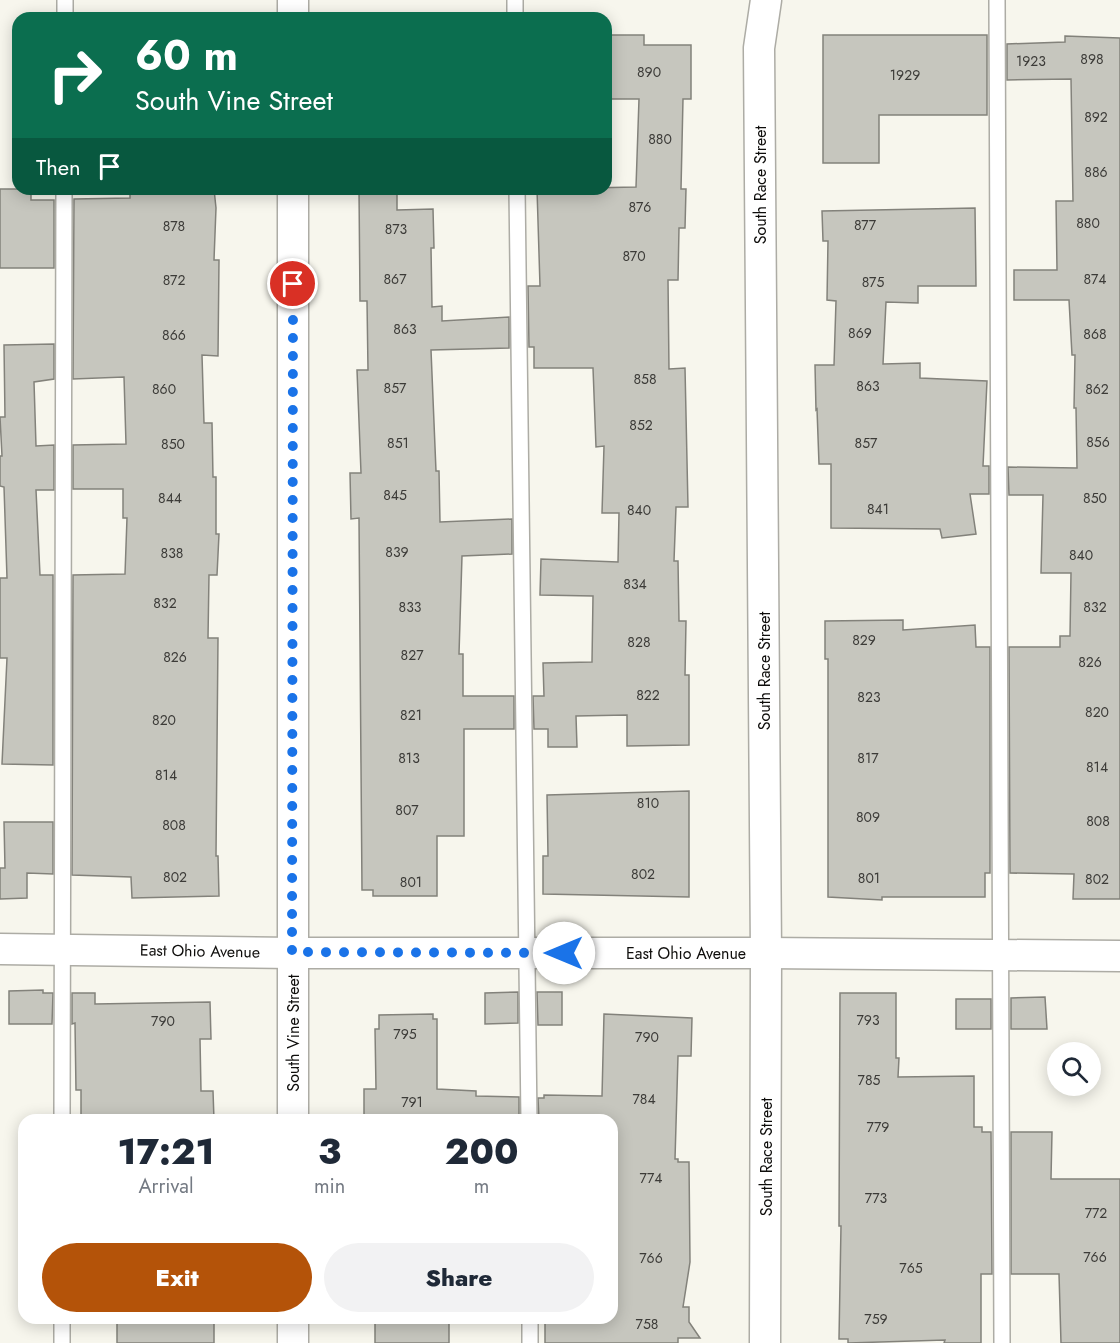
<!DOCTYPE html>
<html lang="en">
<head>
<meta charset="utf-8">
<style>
	:root { --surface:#fff; --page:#f2f2f3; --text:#1f2937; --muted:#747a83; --accent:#b45309 }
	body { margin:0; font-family:Jost,sans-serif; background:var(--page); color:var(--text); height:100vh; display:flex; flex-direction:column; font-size:22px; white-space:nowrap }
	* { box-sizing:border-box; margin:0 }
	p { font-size:20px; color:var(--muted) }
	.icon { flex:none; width:33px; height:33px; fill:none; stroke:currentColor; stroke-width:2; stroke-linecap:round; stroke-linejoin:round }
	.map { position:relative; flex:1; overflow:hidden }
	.sheet { position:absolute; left:18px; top:1114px; width:600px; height:210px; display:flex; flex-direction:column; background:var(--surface); border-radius:18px; box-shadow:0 3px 15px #0003 }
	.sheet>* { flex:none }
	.guide { position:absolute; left:12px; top:12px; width:600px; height:183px; border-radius:18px; box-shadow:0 3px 15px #0003; background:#0b6e4f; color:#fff; overflow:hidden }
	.controls { position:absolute; left:1047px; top:1042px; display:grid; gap:12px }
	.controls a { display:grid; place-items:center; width:54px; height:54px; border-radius:50%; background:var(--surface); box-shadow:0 3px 15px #0003; font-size:30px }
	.pin { position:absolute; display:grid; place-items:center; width:51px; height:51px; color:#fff; margin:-26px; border:3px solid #fff; border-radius:50%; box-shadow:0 2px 6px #0007 }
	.me { position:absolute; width:66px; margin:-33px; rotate:270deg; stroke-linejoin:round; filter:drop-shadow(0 0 4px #0008) }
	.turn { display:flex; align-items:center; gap:21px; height:126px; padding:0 24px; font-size:27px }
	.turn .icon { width:78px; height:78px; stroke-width:2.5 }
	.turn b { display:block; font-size:42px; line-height:51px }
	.then { display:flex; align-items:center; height:57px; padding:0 24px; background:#0003; gap:12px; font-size:22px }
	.eta { display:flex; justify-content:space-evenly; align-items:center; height:102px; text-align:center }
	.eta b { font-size:36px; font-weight:800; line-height:42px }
	.action { display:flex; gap:12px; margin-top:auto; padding:12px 24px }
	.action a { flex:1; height:69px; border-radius:36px; background:var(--accent); color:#fff; font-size:24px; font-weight:800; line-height:69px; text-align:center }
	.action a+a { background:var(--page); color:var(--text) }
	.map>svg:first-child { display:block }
	.building { fill:#c6c6be; stroke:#83827b; stroke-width:1.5 }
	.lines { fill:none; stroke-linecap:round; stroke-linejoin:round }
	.service-casing { stroke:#adaca5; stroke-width:18 }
	.minor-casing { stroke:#adaca5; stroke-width:33 }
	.service { stroke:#fff; stroke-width:15 }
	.minor { stroke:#fff; stroke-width:30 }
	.route { stroke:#1a73e8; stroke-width:10; stroke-dasharray:0 18 }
	.labels { text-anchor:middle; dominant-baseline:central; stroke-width:4.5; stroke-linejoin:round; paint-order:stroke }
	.number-label { font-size:14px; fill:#3c3b38 }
	.street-label { font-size:16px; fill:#0e0d0b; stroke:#fff }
</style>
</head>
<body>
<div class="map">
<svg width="1120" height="1343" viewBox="0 0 1120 1343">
	<rect width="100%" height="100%" fill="#f7f6ed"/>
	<!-- building -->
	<g class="building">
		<path d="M 606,35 L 644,35 L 644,45 L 691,45 L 691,99 L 683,99 L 681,189 L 686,189 L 685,228 L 679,228 L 678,280 L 668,280 L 669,369 L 685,368 L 688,507 L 676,507 L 674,561 L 678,561 L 679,621 L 686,621 L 685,675 L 689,675 L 689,745 L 627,746 L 627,715 L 576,716 L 577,747 L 548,747 L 548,729 L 534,729 L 533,696 L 544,696 L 543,663 L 592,662 L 593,596 L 540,595 L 541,559 L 618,562 L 619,513 L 602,513 L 604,446 L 596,447 L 593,368 L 534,368 L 534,347 L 529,347 L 528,286 L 540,286 L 537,189 L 636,187 L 639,99 L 606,99 Z"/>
		<path d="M 823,35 L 987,35 L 987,115 L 879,115 L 879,163 L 823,163 Z"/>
		<path d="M 1065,36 L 1120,38 L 1120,899 L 1073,899 L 1074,874 L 1010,873 L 1009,647 L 1060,647 L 1060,636 L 1070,636 L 1071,573 L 1041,573 L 1043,495 L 1009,495 L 1008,467 L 1077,468 L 1076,408 L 1074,408 L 1075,355 L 1072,355 L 1069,300 L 1014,300 L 1014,270 L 1057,270 L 1056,201 L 1073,201 L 1071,79 L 1007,80 L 1007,44 L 1065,42 Z"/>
		<path d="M 0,189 L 31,189 L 31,200 L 54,200 L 54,268 L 0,268 Z"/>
		<path d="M 130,189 L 214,189 L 216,208 L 214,260 L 219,260 L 218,356 L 202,355 L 204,423 L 212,423 L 213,477 L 216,477 L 216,534 L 219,534 L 217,575 L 209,575 L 208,638 L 218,638 L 216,856 L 218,856 L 219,896 L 132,898 L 131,877 L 72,875 L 73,575 L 125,574 L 127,518 L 123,518 L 123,489 L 73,489 L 73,445 L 126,444 L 124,377 L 73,379 L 74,199 L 130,198 Z"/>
		<path d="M 359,189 L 397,189 L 397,210 L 433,209 L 434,248 L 431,248 L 432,307 L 442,306 L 442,321 L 509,317 L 509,348 L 431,350 L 436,471 L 439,471 L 440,522 L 512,519 L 512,554 L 462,556 L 459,654 L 463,654 L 463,696 L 514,696 L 514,729 L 464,729 L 464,836 L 437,836 L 437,896 L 373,896 L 373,890 L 362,890 L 359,518 L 351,519 L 350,473 L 361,473 L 357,370 L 368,370 L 367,301 L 360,301 Z"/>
		<path d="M 975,208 L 976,286 L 918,286 L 918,303 L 886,302 L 883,364 L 920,363 L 920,378 L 987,381 L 983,466 L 989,466 L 989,494 L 970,494 L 976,534 L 942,538 L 940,529 L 831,528 L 831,464 L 819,464 L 817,409 L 816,410 L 815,365 L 834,365 L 836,301 L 827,300 L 828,241 L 823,241 L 822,211 Z"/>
		<path d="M 54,344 L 54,379 L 34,382 L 36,446 L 54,445 L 54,490 L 36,490 L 40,575 L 53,575 L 53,765 L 2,764 L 7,658 L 0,658 L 0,578 L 7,578 L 4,487 L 0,486 L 0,456 L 2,456 L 0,417 L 5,417 L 4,345 Z"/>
		<path d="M 903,620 L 903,630 L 975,625 L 976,647 L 990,647 L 990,873 L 985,873 L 985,897 L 882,897 L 882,900 L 828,897 L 828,659 L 825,659 L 825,621 Z"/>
		<path d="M 689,791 L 689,897 L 543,894 L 543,856 L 548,856 L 547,795 Z"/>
		<path d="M 4,822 L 53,822 L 53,874 L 27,873 L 27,898 L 0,899 L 0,868 L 5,868 Z"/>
		<path d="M 43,990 L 43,993 L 53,993 L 52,1024 L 9,1024 L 9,991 Z"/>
		<path d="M 518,992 L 518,1023 L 485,1024 L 485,993 Z"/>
		<path d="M 537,992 L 562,992 L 562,1025 L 538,1025 Z"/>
		<path d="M 72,993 L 95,993 L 95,1004 L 210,1002 L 211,1039 L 200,1039 L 201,1091 L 213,1091 L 214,1120 L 81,1120 L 81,1090 L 76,1090 L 75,1023 L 72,1024 Z"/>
		<path d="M 840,993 L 896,993 L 896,1058 L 899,1058 L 898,1077 L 974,1076 L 974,1127 L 982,1127 L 982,1132 L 991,1132 L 992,1274 L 981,1274 L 981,1343 L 944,1343 L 945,1340 L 848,1343 L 848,1339 L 839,1339 L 841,1226 L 839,1226 Z"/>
		<path d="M 1045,997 L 1047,1029 L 1011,1029 L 1011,998 Z"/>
		<rect x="956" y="999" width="35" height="30"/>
		<path d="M 433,1014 L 433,1019 L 437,1019 L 437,1089 L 476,1091 L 476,1096 L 519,1097 L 519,1120 L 364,1120 L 364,1089 L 376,1089 L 375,1029 L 379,1029 L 379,1015 Z"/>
		<path d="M 604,1014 L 692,1018 L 691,1056 L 678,1056 L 675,1159 L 678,1159 L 678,1162 L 689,1162 L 690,1262 L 683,1307 L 689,1307 L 689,1322 L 700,1338 L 678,1338 L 678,1343 L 545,1343 L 545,1318 L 612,1318 L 612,1120 L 539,1120 L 538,1098 L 544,1098 L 544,1095 L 602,1096 Z"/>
		<path d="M 1011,1132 L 1052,1132 L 1051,1179 L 1120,1179 L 1120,1343 L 1061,1343 L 1059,1274 L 1011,1274 Z"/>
		<rect x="117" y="1318" width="97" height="25"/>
		<rect x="375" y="1318" width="74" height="25"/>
	</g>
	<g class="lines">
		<!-- service casing -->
		<g class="service-casing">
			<g id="service">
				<path d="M 515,0 L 515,18"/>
				<path d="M 997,0 L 1002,1343"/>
				<path d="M 65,18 L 65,0"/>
				<path d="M 517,189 L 529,1120"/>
				<path d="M 62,1120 L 64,189"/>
				<path d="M 62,1318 L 62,1343"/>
				<path d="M 530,1318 L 530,1343"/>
			</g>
		</g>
		<!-- minor casing -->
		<g class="minor-casing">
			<g id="minor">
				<path d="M 293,18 L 293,0"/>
				<path d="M 0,949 L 292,953 L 766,953 L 1120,956"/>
				<path d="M 293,1120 L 293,189"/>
				<path d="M 293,1318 L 293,1343"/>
				<path d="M 765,1343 L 766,953 L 759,48 L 766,0"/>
			</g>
		</g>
		<!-- service -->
		<use href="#service" class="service"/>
		<!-- minor -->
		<use href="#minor" class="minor"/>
	</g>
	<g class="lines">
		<!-- route -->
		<path class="route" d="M 293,284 L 292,952 L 564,953"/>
	</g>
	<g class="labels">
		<!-- number labels -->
		<g class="number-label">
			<text x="1092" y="59">898</text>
			<text x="1031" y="61">1923</text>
			<text x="649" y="72">890</text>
			<text x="905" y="75">1929</text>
			<text x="1096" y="117">892</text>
			<text x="660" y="139">880</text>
			<text x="1096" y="172">886</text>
			<text x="640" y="207">876</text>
			<text x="1088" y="223">880</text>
			<text x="865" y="225">877</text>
			<text x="174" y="226">878</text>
			<text x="396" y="229">873</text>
			<text x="634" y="256">870</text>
			<text x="395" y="279">867</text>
			<text x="1095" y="279">874</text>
			<text x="174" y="280">872</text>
			<text x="873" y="282">875</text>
			<text x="405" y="329">863</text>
			<text x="860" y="333">869</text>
			<text x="1095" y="334">868</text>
			<text x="174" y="335">866</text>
			<text x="645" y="379">858</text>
			<text x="868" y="386">863</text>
			<text x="395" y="388">857</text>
			<text x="164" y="389">860</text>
			<text x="1097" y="389">862</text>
			<text x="641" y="425">852</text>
			<text x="1098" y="442">856</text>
			<text x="398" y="443">851</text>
			<text x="866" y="443">857</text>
			<text x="173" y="444">850</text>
			<text x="395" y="495">845</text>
			<text x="170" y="498">844</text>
			<text x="1095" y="498">850</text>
			<text x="878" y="509">841</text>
			<text x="639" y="510">840</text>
			<text x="397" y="552">839</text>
			<text x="172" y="553">838</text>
			<text x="1081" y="555">840</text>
			<text x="635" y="584">834</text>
			<text x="165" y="603">832</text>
			<text x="410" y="607">833</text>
			<text x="1095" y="607">832</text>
			<text x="864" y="640">829</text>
			<text x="639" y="642">828</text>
			<text x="412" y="655">827</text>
			<text x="175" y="657">826</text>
			<text x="1090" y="662">826</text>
			<text x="648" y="695">822</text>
			<text x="869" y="697">823</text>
			<text x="1097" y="712">820</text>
			<text x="411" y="715">821</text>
			<text x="164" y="720">820</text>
			<text x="409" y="758">813</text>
			<text x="868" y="758">817</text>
			<text x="1097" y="767">814</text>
			<text x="166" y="775">814</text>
			<text x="648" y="803">810</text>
			<text x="407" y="810">807</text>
			<text x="868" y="817">809</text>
			<text x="1098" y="821">808</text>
			<text x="174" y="825">808</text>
			<text x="643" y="874">802</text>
			<text x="175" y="877">802</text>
			<text x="869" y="878">801</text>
			<text x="1097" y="879">802</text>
			<text x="411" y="882">801</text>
			<text x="868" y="1020">793</text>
			<text x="163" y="1021">790</text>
			<text x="405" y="1034">795</text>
			<text x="647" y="1037">790</text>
			<text x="869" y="1080">785</text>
			<text x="644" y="1099">784</text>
			<text x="412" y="1102">791</text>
			<text x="878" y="1127">779</text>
			<text x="651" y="1178">774</text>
			<text x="876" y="1198">773</text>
			<text x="1096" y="1213">772</text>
			<text x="1095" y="1257">766</text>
			<text x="651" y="1258">766</text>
			<text x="911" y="1268">765</text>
			<text x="876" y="1319">759</text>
			<text x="647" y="1324">758</text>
		</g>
		<!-- street labels -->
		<g class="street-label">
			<text transform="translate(760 185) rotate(-90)">South Race Street</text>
			<text transform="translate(764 671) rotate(-90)">South Race Street</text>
			<text transform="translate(200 951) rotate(1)">East Ohio Avenue</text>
			<text x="686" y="953">East Ohio Avenue</text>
			<text transform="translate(293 1033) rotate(-90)">South Vine Street</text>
			<text transform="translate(766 1157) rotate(-90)">South Race Street</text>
		</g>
	</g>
</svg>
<div class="controls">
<a><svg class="icon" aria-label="search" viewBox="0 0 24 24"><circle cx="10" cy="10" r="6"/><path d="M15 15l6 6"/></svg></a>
</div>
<div class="pin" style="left:293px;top:284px;background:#d93025"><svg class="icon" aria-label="arrive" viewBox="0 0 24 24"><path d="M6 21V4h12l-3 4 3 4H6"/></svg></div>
<svg class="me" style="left:564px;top:953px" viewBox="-20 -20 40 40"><circle r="19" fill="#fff"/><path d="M0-13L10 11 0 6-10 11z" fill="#1a73e8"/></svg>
<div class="guide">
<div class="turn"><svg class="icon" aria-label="right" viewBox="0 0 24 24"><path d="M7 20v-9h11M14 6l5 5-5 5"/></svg><div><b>60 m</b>South Vine Street</div></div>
<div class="then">Then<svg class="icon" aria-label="arrive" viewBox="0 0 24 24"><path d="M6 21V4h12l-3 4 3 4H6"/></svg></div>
</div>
<section class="sheet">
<div class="eta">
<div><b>17:21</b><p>Arrival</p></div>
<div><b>3</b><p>min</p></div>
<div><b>200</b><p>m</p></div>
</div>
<div class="action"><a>Exit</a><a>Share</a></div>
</section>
</div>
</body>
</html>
